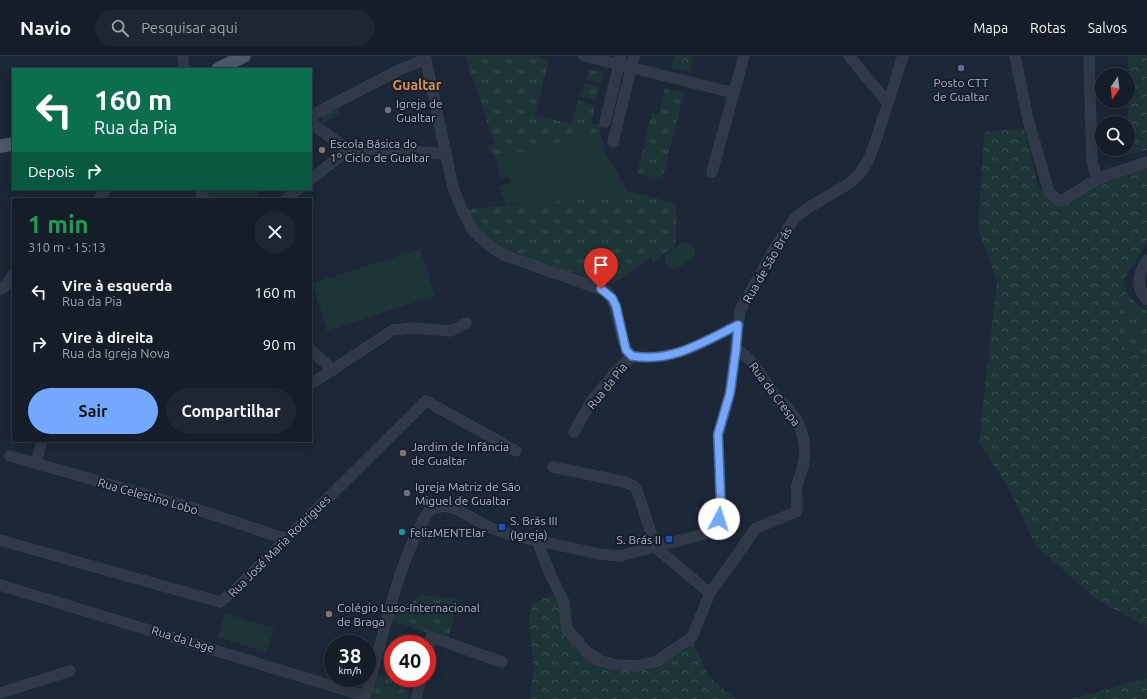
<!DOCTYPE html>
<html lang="pt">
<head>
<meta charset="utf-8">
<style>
	:root { --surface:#151d29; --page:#1e2631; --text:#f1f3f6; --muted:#9da2a8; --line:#343b46; --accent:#74a8ff }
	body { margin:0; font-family:Ubuntu,sans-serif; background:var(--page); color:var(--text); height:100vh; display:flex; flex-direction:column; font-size:15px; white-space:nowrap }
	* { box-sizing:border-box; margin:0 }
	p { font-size:13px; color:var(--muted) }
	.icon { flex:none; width:22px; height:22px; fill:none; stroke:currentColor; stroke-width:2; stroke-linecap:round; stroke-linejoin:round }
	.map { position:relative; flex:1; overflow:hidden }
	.sheet { position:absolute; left:12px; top:142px; width:300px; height:244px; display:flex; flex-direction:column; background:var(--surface); border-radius:0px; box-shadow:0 2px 10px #0003,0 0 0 1px var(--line) }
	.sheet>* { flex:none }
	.hud { position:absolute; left:12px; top:12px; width:300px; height:122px; border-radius:0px; box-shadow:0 2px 10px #0003,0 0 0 1px var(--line); background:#0b6e4f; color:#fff; overflow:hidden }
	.needle { width:26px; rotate:194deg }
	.buttons { position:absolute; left:1095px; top:12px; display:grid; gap:8px }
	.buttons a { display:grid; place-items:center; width:40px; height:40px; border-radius:50%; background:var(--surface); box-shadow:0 2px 10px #0003,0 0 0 1px var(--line); font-size:20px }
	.speed { position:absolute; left:324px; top:579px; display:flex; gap:8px; font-size:20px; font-weight:700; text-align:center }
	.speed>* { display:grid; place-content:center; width:52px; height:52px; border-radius:50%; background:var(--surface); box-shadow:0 2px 10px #0003,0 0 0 1px var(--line); line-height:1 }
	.speed small { font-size:10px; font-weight:400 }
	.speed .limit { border:6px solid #d22; background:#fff; color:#111 }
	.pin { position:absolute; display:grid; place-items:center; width:34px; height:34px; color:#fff; margin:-41px -17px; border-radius:50% 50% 50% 0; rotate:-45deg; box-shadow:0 0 4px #0007 }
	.pin .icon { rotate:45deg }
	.me { position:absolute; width:44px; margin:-22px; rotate:5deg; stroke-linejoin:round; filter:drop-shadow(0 0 3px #0008) }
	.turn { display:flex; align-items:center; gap:14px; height:84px; padding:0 16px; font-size:18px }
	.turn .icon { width:52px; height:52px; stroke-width:2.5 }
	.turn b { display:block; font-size:28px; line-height:34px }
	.then { display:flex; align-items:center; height:38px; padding:0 16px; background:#0003; gap:8px; font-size:15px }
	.round { display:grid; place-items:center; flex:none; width:42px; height:42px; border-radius:21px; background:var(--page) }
	.headline { display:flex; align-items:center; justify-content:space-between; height:68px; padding:0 16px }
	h1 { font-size:24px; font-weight:600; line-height:30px; color:#1e9e55 }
	.action { display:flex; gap:8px; margin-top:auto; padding:8px 16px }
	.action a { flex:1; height:46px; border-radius:24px; background:var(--accent); color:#111; font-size:16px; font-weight:600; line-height:46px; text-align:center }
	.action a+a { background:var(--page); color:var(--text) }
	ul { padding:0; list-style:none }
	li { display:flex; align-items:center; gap:12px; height:52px; padding:0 16px }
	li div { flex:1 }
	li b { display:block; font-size:15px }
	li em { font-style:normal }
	header { display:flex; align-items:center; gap:24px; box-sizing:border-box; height:56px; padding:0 20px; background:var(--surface); border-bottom:1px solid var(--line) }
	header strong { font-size:19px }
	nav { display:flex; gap:22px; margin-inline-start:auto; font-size:14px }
	.search { width:280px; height:36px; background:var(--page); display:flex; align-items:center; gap:10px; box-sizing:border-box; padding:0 14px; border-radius:22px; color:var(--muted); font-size:15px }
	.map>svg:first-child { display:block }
	.grass { fill:url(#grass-tufts) }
	.forest { fill:url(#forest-crowns) }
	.garden { fill:#1e3538 }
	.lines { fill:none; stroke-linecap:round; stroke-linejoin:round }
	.minor-casing { stroke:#394351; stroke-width:11 }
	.major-casing { stroke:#394351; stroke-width:14 }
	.minor { stroke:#303947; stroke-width:10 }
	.major { stroke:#4d5868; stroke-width:13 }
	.route-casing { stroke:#4b6da6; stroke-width:10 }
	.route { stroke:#74a8ff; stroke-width:7 }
	.service-dot { fill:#5c6f8a; stroke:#161f2b; stroke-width:1.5 }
	.worship-dot { fill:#6b7280; stroke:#161f2b; stroke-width:1.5 }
	.education-dot { fill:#8d6e63; stroke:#161f2b; stroke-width:1.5 }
	.transit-dot { fill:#1a4fb4; stroke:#161f2b; stroke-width:1.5 }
	.culture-dot { fill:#0f9aa8; stroke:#161f2b; stroke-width:1.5 }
	.labels { text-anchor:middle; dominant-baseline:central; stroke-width:4; stroke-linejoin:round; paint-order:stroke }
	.poi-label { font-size:12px; fill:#a9b4c5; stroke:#161f2b; text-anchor:start }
	.street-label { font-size:12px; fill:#a9b4c5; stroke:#161f2b }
	.quarter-label { font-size:14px; font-weight:bold; fill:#de8d4b; stroke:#161f2b }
</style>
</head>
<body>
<header>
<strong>Navio</strong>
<div class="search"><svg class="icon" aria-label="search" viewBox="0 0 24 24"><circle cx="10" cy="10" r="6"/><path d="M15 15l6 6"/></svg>Pesquisar aqui</div>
<nav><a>Mapa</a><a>Rotas</a><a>Salvos</a></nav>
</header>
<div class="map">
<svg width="1147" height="643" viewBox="0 0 1147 643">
	<defs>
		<pattern id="grass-tufts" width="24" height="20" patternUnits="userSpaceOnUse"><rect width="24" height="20" fill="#1e3538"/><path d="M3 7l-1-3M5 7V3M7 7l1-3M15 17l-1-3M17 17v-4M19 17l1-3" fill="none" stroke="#3c5053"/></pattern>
		<pattern id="forest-crowns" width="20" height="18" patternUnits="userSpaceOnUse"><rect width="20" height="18" fill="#1e3538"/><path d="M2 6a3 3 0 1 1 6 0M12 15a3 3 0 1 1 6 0" fill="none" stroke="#3c5053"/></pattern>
	</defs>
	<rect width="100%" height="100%" fill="#1c2737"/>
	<!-- grass -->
	<g class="grass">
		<path d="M 465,0 L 537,0 L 549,4 L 535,59 L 572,68 L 578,45 L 595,49 L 591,68 L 602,68 L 600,75 L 515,98 L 491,99 L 488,91 L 495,89 Z"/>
		<path d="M 589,13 L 603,17 L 601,27 L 587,24 Z"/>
		<path d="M 585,27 L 600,31 L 596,44 L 579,40 Z"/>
		<path d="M 665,32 L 684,37 L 662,124 L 637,118 L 652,57 L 659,58 Z"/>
		<path d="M 337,52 L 340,56 L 323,68 L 321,64 L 323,60 Z"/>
		<path d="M 628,135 L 675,147 L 677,160 L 675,190 L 654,205 L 651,202 L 617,225 L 611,227 L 603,226 L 508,197 C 490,187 475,172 467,153 L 587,143 Z"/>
		<path d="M 1127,237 L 1138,250 L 1147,255 L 1147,302 L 1119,289 L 1120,256 Z"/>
		<path d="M 420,539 L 458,542 L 448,584 L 391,564 L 394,553 L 413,552 L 412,546 Z"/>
		<path d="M 376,618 L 411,627 L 408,643 L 378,643 L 370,641 Z"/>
	</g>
	<!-- forest -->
	<g class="forest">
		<path d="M 674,0 L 694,0 L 690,16 L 671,11 Z"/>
		<path d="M 1128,0 L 1147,0 L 1147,94 L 1125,99 L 1123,95 L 1128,93 Z"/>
		<path d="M 1024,72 L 1039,132 C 1047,137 1047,146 1059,147 L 1107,124 L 1147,112 L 1147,188 L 1123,225 L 1127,237 L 1120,256 L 1119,289 L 1147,302 L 1147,571 L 1096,543 L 1036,490 L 1009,433 L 979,386 L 997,225 L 978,173 L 984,76 Z"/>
		<path d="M 559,537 L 565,576 L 586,599 L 638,613 L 692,585 L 709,621 L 735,643 L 530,643 L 534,611 L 529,569 L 531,548 Z"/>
		<path d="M 1147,622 L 1147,643 L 1071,643 Z"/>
	</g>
	<!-- garden -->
	<g class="garden">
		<path d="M 600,75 L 606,98 L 628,135 L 587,143 L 506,149 L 499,130 L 510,127 L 509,121 L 500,122 L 494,99 L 515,98 Z"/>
		<path d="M 216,133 L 257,133 L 259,143 L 209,143 L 208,134 Z"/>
		<path d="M 683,186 C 691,185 699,193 693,201 C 689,205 682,209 677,213 L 671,213 L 665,207 L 665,199 Z"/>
		<path d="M 420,193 L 435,240 L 327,275 L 312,227 Z"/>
		<path d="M 225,557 L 274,572 L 266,596 L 218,581 Z"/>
	</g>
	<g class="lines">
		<!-- minor casing -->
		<g class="minor-casing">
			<g id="minor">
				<path d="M 183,0 L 184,13"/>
				<path d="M 425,0 L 453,131 L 462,154 L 473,175 L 491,191 L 503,199 L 606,235 C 623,253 615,283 632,300"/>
				<path d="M 584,0 L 734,37"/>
				<path d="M 849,0 L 888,47"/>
				<path d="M 1015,0 L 1028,63 L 1049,136 L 1058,144 L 1063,144 L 1099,122 L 1147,106"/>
				<path d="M 1089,0 L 1092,105 L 1095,116 L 1099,122"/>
				<path d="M 605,66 L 621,0"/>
				<path d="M 613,86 L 634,0"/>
				<path d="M 348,94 L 314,69 L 312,62 L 316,57 L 401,13 L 426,3"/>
				<path d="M 712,116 L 744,0"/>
				<path d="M 311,123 L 348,94 L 381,93 L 446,98"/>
				<path d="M 201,133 L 203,143"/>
				<path d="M 99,143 L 106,133"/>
				<path d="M 286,143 L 299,133"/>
				<path d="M 1147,204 C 1138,217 1135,231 1147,244"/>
				<path d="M 0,233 L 5,230 L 13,219"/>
				<path d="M 311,294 L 333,314"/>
				<path d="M 632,300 C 672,307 704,286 738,269"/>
				<path d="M 311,328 L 393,274 L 413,272 L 451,275 L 466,267"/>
				<path d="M 574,376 L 591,346 L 613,319 L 632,300"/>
				<path d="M 10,400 L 193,452 L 286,483"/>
				<path d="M 36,407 L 42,385"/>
				<path d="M 553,411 L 625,426 L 634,430 L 638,437 L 656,492 L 710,537 L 756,472 L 796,456 C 799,447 795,438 797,429 C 799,421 803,413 804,405 C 807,387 801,367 789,353 C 784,347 777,342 772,335 C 761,319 754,304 736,293"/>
				<path d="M 0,484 L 220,546 L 234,535 L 426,345 L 516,395"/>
				<path d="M 537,485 L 551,520 L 564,546 L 567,573 L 588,597 L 601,605 L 617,609 L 636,610 L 657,605 L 692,581 L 710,537"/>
				<path d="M 0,529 L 365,640"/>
				<path d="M 427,599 L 431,581 L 502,606"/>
				<path d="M 0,637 L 70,615"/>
				<path d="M 364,643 C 385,581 395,509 430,453 L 444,450 L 454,452 L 491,472 L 508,478 L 599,498 L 620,500 L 704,478 L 713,471 L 719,463 L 721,452 L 718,379 L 730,337 L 740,255 L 773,195 L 794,163 L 806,153 L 850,127 L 861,116 L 869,103 L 876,84 L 903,0"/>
				<path d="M 416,643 L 421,622"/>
			</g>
		</g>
		<!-- major casing -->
		<g class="major-casing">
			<g id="major">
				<path d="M 218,13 L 244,0"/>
				<path d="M 0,90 L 13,88"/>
			</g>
		</g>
		<!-- minor -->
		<use href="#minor" class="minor"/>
		<!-- major -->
		<use href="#major" class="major"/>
	</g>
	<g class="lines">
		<!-- route casing -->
		<g class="route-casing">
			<path id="route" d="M 601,233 L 612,242 L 616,250 L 626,294 L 632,300 C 672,307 703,286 738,269 L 736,294 L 730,337 L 718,378 L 721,452 L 719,463"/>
		</g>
		<!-- route -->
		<use href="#route" class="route"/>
	</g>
	<!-- markers -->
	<circle class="service-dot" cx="961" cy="12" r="4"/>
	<g class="worship-dot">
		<circle cx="388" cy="54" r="4"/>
		<circle cx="407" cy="437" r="4"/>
	</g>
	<g class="education-dot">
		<circle cx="322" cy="94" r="4"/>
		<circle cx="403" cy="397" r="4"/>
		<circle cx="329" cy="558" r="4"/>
	</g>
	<g class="transit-dot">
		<rect x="498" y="467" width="8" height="8" rx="2"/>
		<rect x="665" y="479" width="8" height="8" rx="2"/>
	</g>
	<circle class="culture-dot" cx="402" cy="476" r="4"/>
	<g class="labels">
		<!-- poi labels -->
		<g class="poi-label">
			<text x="961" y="26" text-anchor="middle">Posto CTT<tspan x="961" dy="14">de Gualtar</tspan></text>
			<text x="396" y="47">Igreja de<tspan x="396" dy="14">Gualtar</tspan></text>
			<text x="330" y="87">Escola Básica do<tspan x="330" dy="14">1º Ciclo de Gualtar</tspan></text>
			<text x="411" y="390">Jardim de Infância<tspan x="411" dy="14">de Gualtar</tspan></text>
			<text x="415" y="430">Igreja Matriz de São<tspan x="415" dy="14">Miguel de Gualtar</tspan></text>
			<text x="510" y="464">S. Brás III<tspan x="510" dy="14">(Igreja)</tspan></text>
			<text x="410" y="476">felizMENTElar</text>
			<text x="661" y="483" text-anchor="end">S. Brás II</text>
			<text x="337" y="551">Colégio Luso-Internacional<tspan x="337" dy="14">de Braga</tspan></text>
		</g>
		<!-- street labels -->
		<g class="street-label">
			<text transform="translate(767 209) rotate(-60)">Rua de São Brás</text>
			<text transform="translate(607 330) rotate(-51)">Rua da Pia</text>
			<text transform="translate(775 338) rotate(53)">Rua da Crespa</text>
			<text transform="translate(148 440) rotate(16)">Rua Celestino Lobo</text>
			<text transform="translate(279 490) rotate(-45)">Rua José Maria Rodrigues</text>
			<text transform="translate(183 583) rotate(17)">Rua da Lage</text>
		</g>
		<!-- quarter labels -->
		<g class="quarter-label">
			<text x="417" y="29">Gualtar</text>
		</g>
	</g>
</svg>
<div class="buttons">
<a><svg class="needle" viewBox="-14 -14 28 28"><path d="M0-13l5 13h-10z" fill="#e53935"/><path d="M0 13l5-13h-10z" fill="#9da2a8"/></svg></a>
<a><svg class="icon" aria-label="search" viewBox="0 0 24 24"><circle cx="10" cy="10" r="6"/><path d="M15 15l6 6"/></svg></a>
</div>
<div class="speed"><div>38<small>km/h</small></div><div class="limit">40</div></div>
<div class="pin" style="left:601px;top:233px;background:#d93025"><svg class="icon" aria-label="arrive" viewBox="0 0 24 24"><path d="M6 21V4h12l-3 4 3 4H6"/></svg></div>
<svg class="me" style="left:719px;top:463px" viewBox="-20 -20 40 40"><circle r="19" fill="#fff"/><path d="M0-13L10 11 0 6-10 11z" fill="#74a8ff"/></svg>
<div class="hud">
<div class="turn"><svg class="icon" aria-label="left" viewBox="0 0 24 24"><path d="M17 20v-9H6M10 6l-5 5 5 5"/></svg><div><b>160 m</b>Rua da Pia</div></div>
<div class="then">Depois<svg class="icon" aria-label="right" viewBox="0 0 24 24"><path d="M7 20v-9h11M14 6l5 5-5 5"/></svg></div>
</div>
<section class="sheet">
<div class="headline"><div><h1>1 min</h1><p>310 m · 15:13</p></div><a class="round"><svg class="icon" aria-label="close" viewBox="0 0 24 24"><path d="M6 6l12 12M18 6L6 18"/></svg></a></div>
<ul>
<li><svg class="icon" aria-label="left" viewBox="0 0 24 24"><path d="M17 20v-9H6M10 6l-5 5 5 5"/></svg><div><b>Vire à esquerda</b><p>Rua da Pia</p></div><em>160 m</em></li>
<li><svg class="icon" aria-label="right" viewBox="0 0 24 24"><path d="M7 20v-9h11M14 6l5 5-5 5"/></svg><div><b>Vire à direita</b><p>Rua da Igreja Nova</p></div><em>90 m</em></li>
</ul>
<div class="action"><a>Sair</a><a>Compartilhar</a></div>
</section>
</div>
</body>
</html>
